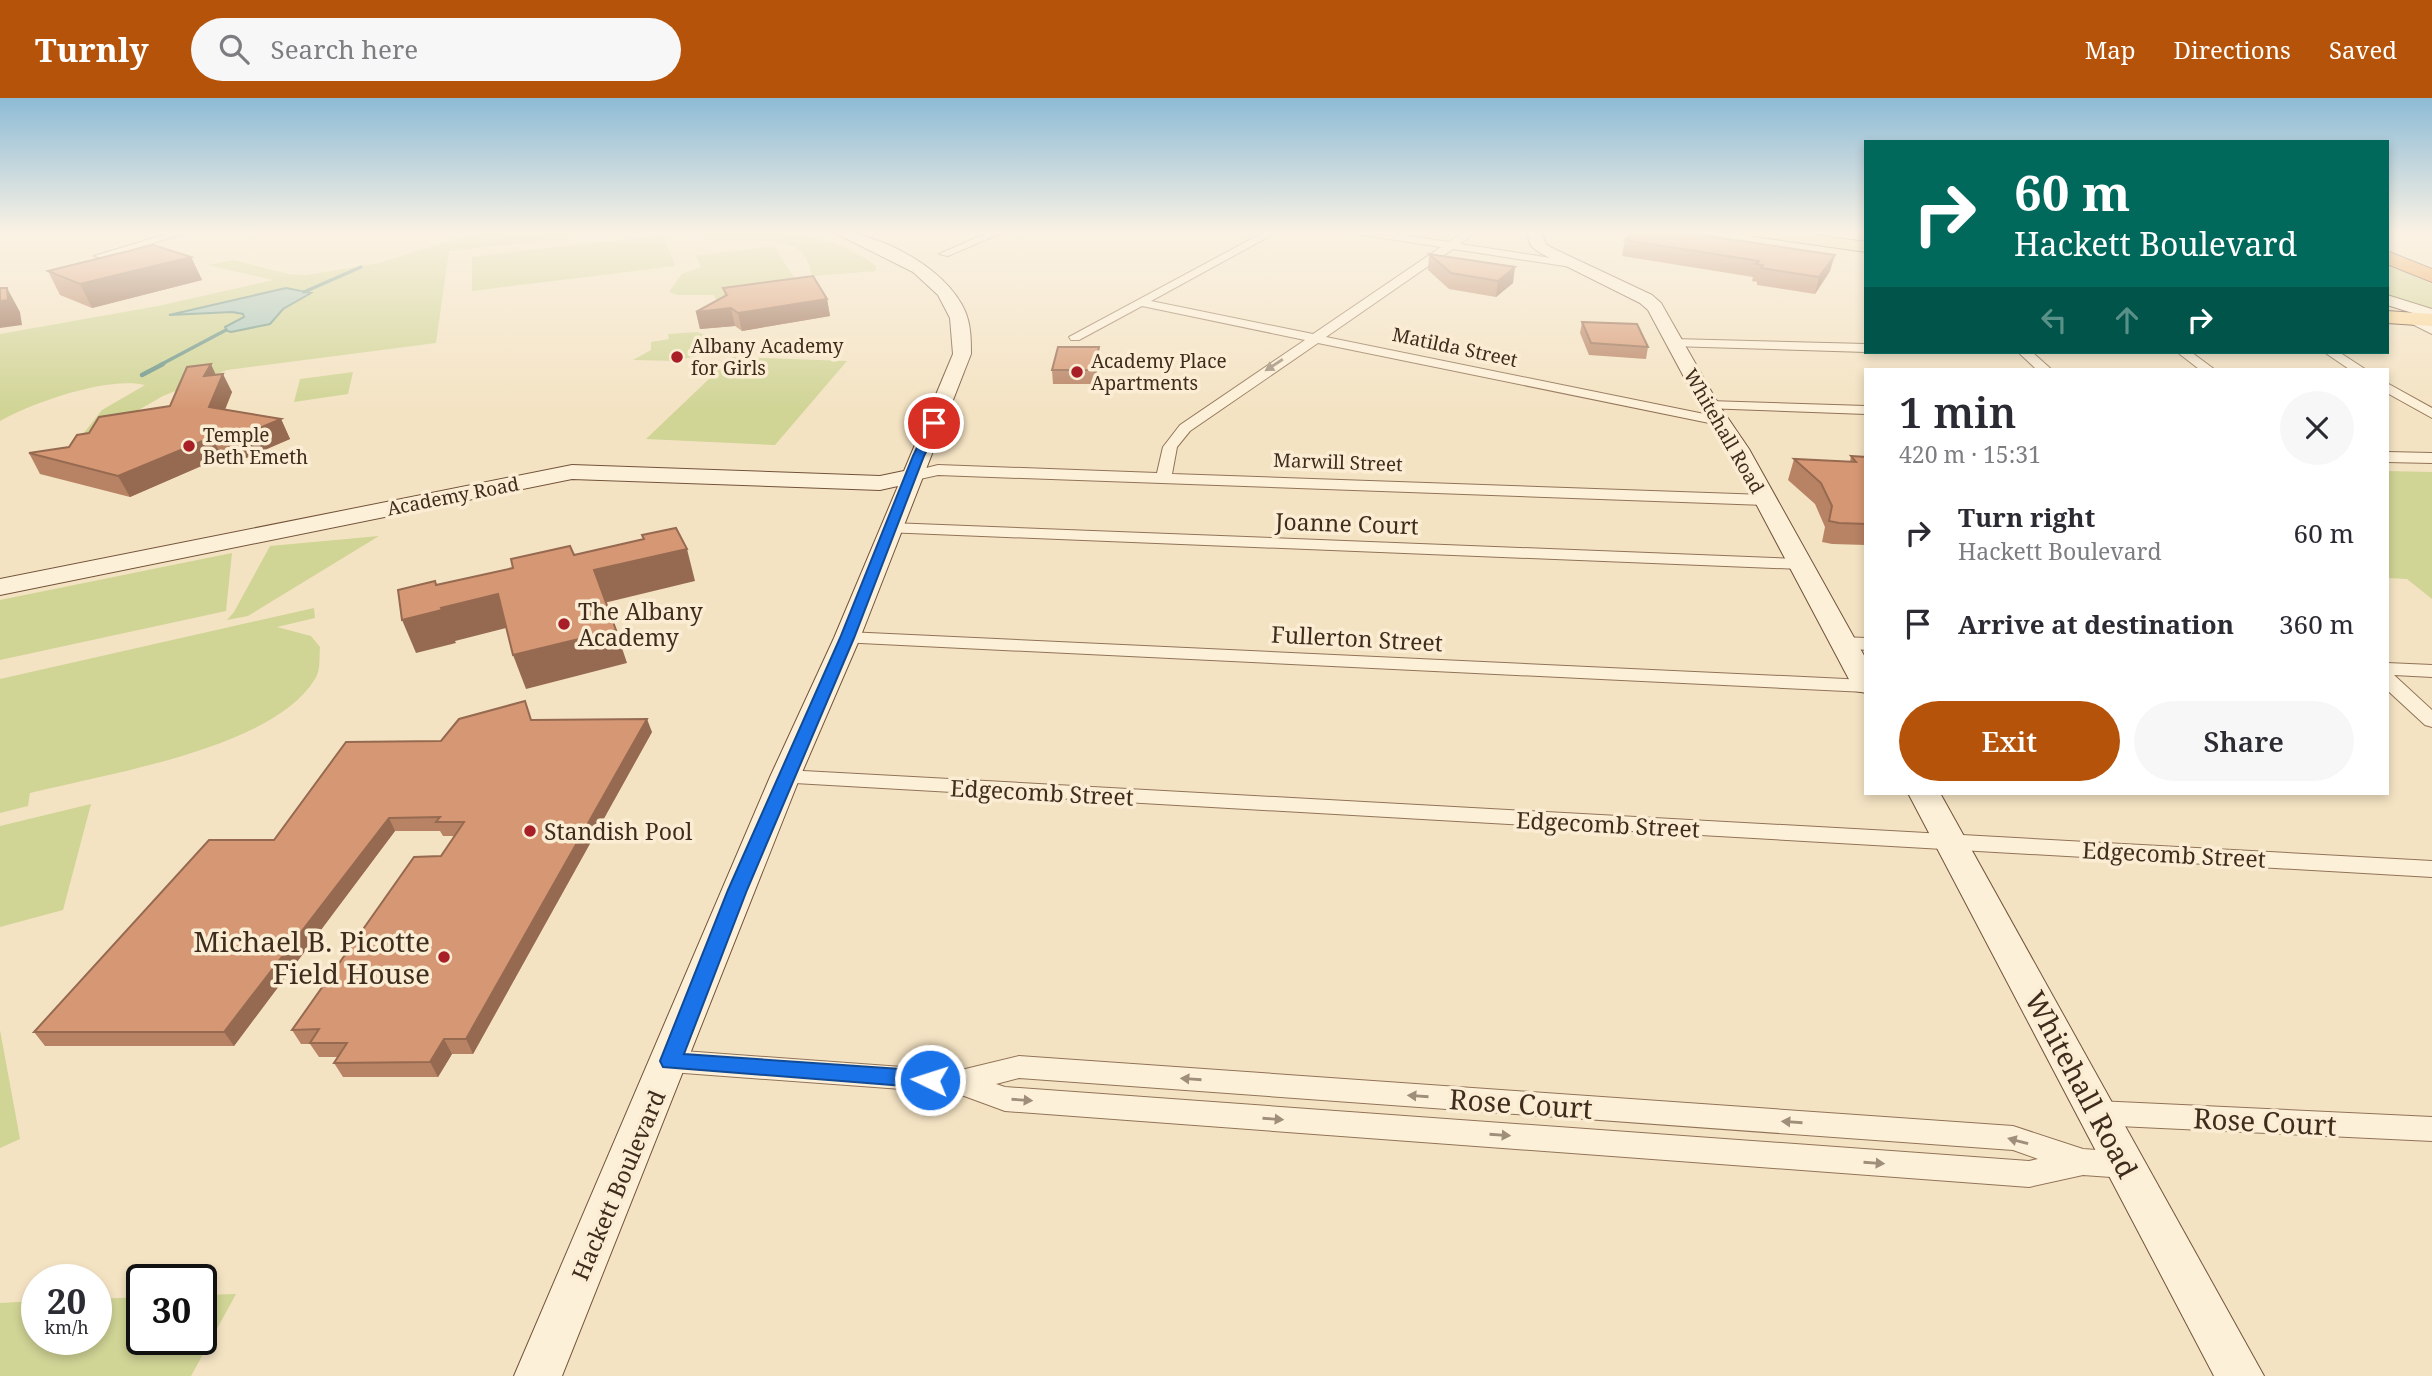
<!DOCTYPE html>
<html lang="en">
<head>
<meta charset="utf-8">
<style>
	:root { --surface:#fff; --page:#f7f7f7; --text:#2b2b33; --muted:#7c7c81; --accent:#b45309 }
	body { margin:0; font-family:"Noto Serif",serif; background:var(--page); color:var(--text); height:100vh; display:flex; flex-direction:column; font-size:26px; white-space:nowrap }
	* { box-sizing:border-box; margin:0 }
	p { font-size:23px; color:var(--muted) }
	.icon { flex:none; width:38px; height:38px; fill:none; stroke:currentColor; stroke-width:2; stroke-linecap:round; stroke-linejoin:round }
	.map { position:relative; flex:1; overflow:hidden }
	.drawer { position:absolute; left:1864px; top:270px; width:525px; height:427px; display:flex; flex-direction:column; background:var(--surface); border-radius:0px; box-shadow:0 4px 10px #0003 }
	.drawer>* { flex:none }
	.guide { position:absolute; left:1864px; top:42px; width:525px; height:214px; border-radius:0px; box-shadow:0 4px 10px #0003; background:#00695c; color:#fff; overflow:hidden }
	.speed { position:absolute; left:21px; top:1166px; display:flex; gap:14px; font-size:35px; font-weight:700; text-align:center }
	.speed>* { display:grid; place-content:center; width:91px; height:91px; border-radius:50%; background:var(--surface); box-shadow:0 4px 10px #0003; line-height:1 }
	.speed small { font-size:18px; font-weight:400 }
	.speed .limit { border:4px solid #111; border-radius:10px; background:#fff; color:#111 }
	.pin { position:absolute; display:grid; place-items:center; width:60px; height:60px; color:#fff; margin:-30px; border:4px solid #fff; border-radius:50%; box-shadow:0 2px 7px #0007 }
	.me { position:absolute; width:77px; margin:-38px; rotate:274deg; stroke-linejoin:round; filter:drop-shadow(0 0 5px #0008) }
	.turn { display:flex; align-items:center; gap:24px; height:147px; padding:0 35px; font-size:32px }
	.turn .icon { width:91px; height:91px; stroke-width:2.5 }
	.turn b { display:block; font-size:49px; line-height:60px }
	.lanes { display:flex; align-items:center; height:66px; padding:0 35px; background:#0003; justify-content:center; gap:35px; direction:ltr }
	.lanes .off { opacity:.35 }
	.round { display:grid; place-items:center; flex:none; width:74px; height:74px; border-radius:37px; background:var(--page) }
	.overview { display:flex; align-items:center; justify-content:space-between; height:119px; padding:0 35px }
	h1 { font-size:42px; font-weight:600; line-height:52px }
	.action { display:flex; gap:14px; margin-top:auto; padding:14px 35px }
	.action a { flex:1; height:80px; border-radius:42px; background:var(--accent); color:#fff; font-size:28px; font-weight:600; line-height:80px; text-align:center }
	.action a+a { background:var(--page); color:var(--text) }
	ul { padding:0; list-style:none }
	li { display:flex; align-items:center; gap:21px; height:91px; padding:0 35px }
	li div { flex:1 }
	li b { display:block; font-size:26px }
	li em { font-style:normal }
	header { display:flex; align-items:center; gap:42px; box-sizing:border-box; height:98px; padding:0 35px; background:var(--accent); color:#fff }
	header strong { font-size:33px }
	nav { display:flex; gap:38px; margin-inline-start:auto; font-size:24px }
	.search { width:490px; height:63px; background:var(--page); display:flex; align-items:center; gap:18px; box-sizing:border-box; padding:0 24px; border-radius:38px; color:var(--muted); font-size:26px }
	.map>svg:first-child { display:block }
	.green { fill:#d0d495 }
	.water { fill:#a6c6bb; stroke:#6b9689; stroke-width:2 }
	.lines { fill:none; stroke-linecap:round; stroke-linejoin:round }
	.stream-far1 { stroke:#6b9689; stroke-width:3.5 }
	.stream { stroke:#6b9689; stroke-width:4.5 }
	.street-casing { stroke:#917357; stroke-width:2 }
	.secondary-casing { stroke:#73533a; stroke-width:2 }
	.primary-casing { stroke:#5e402c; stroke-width:2 }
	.highway-casing { stroke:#5e402c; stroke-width:2 }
	.street { fill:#fdf0d8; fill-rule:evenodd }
	.secondary { fill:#fdf0d8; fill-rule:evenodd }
	.primary { fill:#fbd697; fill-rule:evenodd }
	.highway { fill:#ed9c4a; fill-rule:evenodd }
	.wall { fill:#b88364 }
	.shaded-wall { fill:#966a51 }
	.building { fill:#d69874; stroke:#966a51; stroke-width:2 }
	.oneway { fill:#9e8e7a }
	.route { fill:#1a73e8; stroke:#114b97; stroke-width:2 }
	.poi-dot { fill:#a81f27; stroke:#faedd4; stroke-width:2.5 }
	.labels { text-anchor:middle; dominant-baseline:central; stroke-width:7; stroke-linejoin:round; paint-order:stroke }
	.far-poi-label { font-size:19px; fill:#3f2c1d; stroke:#faedd4; text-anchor:start }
	.far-street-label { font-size:19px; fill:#3f2c1d; stroke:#faedd4 }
	.street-label { font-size:23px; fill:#3f2c1d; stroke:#faedd4 }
	.poi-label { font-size:23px; fill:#3f2c1d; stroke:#faedd4; text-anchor:start }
	.near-poi-label { font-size:28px; fill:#3f2c1d; stroke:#faedd4; text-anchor:end }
	.near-street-label { font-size:28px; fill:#3f2c1d; stroke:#faedd4 }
</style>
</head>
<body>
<header>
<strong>Turnly</strong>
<div class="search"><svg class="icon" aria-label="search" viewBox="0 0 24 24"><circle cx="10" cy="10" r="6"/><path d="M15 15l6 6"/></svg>Search here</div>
<nav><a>Map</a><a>Directions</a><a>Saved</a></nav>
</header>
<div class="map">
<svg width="2432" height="1278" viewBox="0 0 2432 1278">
	<rect width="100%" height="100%" fill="#f4e3c3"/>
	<!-- green -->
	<g class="green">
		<path d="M 482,133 L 527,136 L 551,133 L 636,133 L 449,153 L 436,245 L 227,272 L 163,298 L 100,334 L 83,336 L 102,312 L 145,287 C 109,278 33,304 0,323 L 0,236 L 158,208 L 274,182 L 207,167 L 234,162 L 288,176 L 307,177 L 379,165 Z"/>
		<path d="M 682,133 C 750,133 820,125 876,168 L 876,173 L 812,178 C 810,170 807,159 800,153 C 779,133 716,153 682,133 Z"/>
		<path d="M 663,137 L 675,168 L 472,193 L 472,159 Z"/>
		<path d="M 774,148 L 802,192 L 717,203 L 714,197 L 678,197 L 669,194 L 682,176 L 701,169 L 696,158 Z"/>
		<path d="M 2387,166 L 2432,186 L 2432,212 L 2387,198 Z"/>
		<path d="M 697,234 L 717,241 L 701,257 L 675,263 L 633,262 L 651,252 L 651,244 L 669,241 L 668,236 Z"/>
		<path d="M 732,259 L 847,263 L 775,347 L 646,341 Z"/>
		<path d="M 353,274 L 348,296 L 294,304 L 300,281 Z"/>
		<path d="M 2387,373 L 2432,374 L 2432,501 L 2407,481 L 2387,480 Z"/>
		<path d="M 379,438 L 248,518 L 227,522 L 234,514 L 270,448 Z"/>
		<path d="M 232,455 L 226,513 L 0,562 L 0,502 Z"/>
		<path d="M 314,510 L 315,520 L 277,529 L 311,538 L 320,549 C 319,559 321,572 315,581 C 274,650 106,676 30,695 L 28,708 L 0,715 L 0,581 Z"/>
		<path d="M 91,706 L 63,812 L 0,829 L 0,728 Z"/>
		<path d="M 0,932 L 20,1041 L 0,1050 Z"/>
		<path d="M 236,1196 L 191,1278 L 0,1278 L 0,1205 L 37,1203 L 37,1241 L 96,1241 L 96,1201 L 142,1199 L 142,1241 L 201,1241 L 201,1197 Z"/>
	</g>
	<!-- water -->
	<path class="water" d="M 286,190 L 311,195 L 283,211 L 270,226 L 231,234 L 227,233 L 225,229 L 244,219 L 243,216 L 232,214 L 169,217 Z"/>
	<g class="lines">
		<!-- stream-far1 -->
		<g class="stream-far1">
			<path d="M 304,194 L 361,169"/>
			<path d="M 160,267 L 226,232"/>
		</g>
		<!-- stream -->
		<path class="stream" d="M 142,277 L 163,266"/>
		<!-- street casing -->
		<g class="street-casing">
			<g id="street">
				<path d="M 177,133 L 193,133 L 103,160 L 94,158 Z"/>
				<path d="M 992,133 L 1006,133 L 948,158 L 939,156 Z"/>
				<path d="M 1266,133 L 1279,133 L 1151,203 L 1313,236 L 1441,149 L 1356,136 L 1351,133 L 1376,133 L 1449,144 L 1465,133 L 1477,133 L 1460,146 L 1571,163 L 1577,166 L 1571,169 L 1453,151 L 1326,239 L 1719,319 L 1726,323 L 1719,327 L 1318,245 L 1190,333 L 1177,349 L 1172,376 L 1765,397 L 1773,402 L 1765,407 L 938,377 L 911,383 L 903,378 L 906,375 L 938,367 L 1157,375 L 1163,349 L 1180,327 L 1305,242 L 1142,208 L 1079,242 L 1071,242 L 1069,239 Z"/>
				<path d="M 2410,216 L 2432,227 L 2432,236 L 2406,223 L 2406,217 Z"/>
				<path d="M 1674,241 L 1866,246 L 1866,254 L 1670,248 L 1670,242 Z"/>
				<path d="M 2018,254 L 2032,254 L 2051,271 L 2036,271 Z"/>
				<path d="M 2177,254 L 2191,254 L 2214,271 L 2199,271 Z"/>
				<path d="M 2324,254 L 2339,254 L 2365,271 L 2349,271 Z"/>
				<path d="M 2387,285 L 2432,310 L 2432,320 L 2387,295 Z"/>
				<path d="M 1709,303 L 1866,308 L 1866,316 L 1704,310 L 1704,304 Z"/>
				<path d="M 2387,354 L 2432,355 L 2432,365 L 2387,364 Z"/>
				<path d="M 891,425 L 1800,461 L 1809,466 L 1800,471 L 885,434 L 883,430 Z"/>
				<path d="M 847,534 L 1866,582 L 1866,594 L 840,544 L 838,540 Z"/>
				<path d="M 1843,539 L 1866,540 L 1866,552 L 1836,549 L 1833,545 Z"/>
				<path d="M 2387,565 L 2432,567 L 2432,579 L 2394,577 L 2432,612 L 2432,629 L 2425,627 L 2387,592 Z"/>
				<path d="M 785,672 L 2432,763 L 2432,779 L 777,684 L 774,679 L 777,674 Z"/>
				<path d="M 670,952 L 957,973 L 1019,958 L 2013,1028 L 2083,1051 L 2125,1054 L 2136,1058 L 2140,1067 L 2136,1076 L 2125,1080 L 2083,1077 L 2029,1089 L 1005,1013 L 956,995 L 670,974 L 660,971 L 656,963 L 660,955 ZM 1019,980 L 2013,1052 L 2038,1061 L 2029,1063 L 1005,989 L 996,986 Z"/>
				<path d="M 2097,1003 L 2432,1019 L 2432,1043 L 2097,1027 L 2087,1023 L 2083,1015 L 2087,1007 Z"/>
			</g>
		</g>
		<!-- secondary casing -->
		<g class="secondary-casing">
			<g id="secondary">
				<path d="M 831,133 C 876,133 946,169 965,213 C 971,227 971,242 971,256 L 860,540 L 800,679 L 562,1278 L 514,1278 L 770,679 L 834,540 L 898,388 L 880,392 L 572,381 L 0,497 L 0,481 L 572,367 L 880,378 L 904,373 L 953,256 L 950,220 L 938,197 L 913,174 Z"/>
				<path d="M 1526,133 L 1540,133 L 1546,146 L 1550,149 L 1652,197 L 1661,205 L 1719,307 L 1749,351 L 1866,561 L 1866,595 L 1856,593 L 1852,587 L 1727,351 L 1699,307 L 1648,212 L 1640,205 L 1540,155 L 1531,148 Z"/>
				<path d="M 2387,197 L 2432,211 L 2432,221 L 2387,207 Z"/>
				<path d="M 1908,695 L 1940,695 L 2264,1278 L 2214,1278 Z"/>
			</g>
		</g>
		<!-- primary casing -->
		<g class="primary-casing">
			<g id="primary">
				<path d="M 1745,133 L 1787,133 L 1866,144 L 1866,154 L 1753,138 Z"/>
				<path d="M 2387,213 L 2432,216 L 2432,228 L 2387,225 Z"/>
			</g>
		</g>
		<!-- highway casing -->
		<g class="highway-casing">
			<path id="highway" d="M 2387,153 L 2432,171 L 2432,184 L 2387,166 Z"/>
		</g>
		<!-- street -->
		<use href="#street" class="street"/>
		<!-- secondary -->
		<use href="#secondary" class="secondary"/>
		<!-- primary -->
		<use href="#primary" class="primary"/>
		<!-- highway -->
		<use href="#highway" class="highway"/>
	</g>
	<!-- wall -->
	<g class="wall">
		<path d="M 1625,142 L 1830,173 L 1815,196 L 1757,187 L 1757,184 L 1752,183 L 1753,179 L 1622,158 Z"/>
		<path d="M 1429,156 L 1513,185 L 1496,199 L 1449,191 L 1428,172 Z"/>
		<path d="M 191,159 L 202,182 L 92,210 L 60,197 L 48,173 Z"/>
		<path d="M 723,190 L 827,201 L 830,218 L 742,233 L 735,228 L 700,231 L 696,214 L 725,198 Z"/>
		<path d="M 1582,224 L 1648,249 L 1646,261 L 1589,257 L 1580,235 Z"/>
		<path d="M 1099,263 L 1094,286 L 1053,286 L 1052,272 Z"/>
		<path d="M 216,277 L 232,294 L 225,312 L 281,321 L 290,341 L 246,360 L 222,359 L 130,399 L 40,376 L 29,355 L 69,349 L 89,335 L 170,308 Z"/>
		<path d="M 1851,358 L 1866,359 L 1866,447 L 1832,446 L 1822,444 L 1825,429 L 1815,406 L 1788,382 L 1794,361 L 1850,364 Z"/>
		<path d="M 532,622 L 652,634 L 473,956 L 452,956 L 438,979 L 343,979 L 334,965 L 338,959 L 319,959 L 310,946 L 301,946 L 292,932 L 441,758 L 455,738 L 443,738 L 440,733 L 395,733 L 234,948 L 45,948 L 34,934 L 274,742 L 441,643 Z"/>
	</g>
	<!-- shaded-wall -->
	<g class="shaded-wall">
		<path d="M 1835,157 L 1830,173 L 1815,196 L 1819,179 Z"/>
		<path d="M 191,159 L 202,182 L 92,210 L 80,186 Z"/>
		<path d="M 1515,169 L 1513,185 L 1496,199 L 1498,183 Z"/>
		<path d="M 7,190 L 20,214 L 22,227 L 0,230 L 0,203 Z"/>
		<path d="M 827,201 L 830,218 L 742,233 L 738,215 Z"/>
		<path d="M 731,210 L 735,228 L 700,231 L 696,214 Z"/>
		<path d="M 1099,249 L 1099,263 L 1094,286 L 1094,272 Z"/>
		<path d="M 211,266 L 219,284 L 223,276 L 232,294 L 218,328 L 209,309 L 204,278 Z"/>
		<path d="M 281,321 L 290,341 L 246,360 L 236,340 Z"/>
		<path d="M 212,339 L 222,359 L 130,399 L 118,378 Z"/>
		<path d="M 687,451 L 695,483 L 604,505 L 594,472 Z"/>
		<path d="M 435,483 L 445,509 L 498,496 L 510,529 L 455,543 L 456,545 L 416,555 L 402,522 L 436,487 Z"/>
		<path d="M 616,532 L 627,565 L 526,591 L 513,557 Z"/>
		<path d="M 647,621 L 652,634 L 473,956 L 466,941 Z"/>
		<path d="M 389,720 L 395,733 L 234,948 L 224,934 Z"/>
		<path d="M 444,941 L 452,956 L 438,979 L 430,964 Z"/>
	</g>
	<!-- building -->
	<g class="building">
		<path d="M 1635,133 L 1674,133 L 1835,157 L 1819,179 L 1761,170 L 1763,167 L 1756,166 L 1759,163 L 1625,142 Z"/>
		<path d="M 153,147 L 191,159 L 80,186 L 48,173 Z"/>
		<path d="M 1429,156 L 1515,169 L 1498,183 L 1451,175 Z"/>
		<path d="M 813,178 L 827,201 L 738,215 L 731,210 L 696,214 L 727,197 L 723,190 Z"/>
		<path d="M 0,190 L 7,190 L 8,202 L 0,203 Z"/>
		<path d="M 1582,224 L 1637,226 L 1648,249 L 1591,245 Z"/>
		<path d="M 1058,249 L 1099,249 L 1094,272 L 1052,272 Z"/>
		<path d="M 211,266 L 204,278 L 223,276 L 209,309 L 281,321 L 236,340 L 212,339 L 118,378 L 29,355 L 69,349 L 77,337 L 89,335 L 99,319 L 170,308 L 187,269 Z"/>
		<path d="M 1851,358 L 1866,359 L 1866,426 L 1839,425 L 1829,423 L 1832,408 L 1821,385 L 1794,361 L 1856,364 Z"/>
		<path d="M 676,430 L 687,451 L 594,472 L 616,532 L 513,557 L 498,496 L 441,510 L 442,512 L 402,522 L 398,492 L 435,483 L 436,487 L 513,470 L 511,461 L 570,448 L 574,457 L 644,441 L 642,437 Z"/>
		<path d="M 525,603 L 531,622 L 647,621 L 466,941 L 444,941 L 430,964 L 334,965 L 347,945 L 310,945 L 319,931 L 292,932 L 414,759 L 441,758 L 464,724 L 436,724 L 440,719 L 389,720 L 224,934 L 34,934 L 209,742 L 274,742 L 346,644 L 441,643 L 459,621 Z"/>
	</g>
	<!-- one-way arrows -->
	<defs><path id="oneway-solid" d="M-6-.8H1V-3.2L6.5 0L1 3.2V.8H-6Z" transform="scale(1.75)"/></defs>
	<g class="oneway">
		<use href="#oneway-solid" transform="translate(1274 267) rotate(147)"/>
		<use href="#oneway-solid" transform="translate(1191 981) rotate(-176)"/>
		<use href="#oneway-solid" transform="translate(1418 998) rotate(-176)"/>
		<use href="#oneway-solid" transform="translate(1022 1002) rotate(4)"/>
		<use href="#oneway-solid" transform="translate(1273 1021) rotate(4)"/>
		<use href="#oneway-solid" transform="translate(1792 1024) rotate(-176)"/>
		<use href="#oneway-solid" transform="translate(1500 1037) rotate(4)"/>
		<use href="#oneway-solid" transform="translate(2018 1043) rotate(-165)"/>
		<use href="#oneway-solid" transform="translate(1874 1065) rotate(4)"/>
	</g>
	<!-- sky -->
	<linearGradient id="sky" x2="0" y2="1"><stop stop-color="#8dbbd6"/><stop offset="0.43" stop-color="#faf2e4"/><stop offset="1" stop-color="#faf2e4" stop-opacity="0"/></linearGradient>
	<rect width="2432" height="312" fill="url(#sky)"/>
	<!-- route -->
	<path class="route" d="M 934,321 L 940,325 L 924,358 L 854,540 L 747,792 L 684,956 L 930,973 L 938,976 L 941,982 L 938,988 L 930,990 L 663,969 L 660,963 L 728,792 L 840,540 L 913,358 L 929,325 Z"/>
	<!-- markers -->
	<g class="poi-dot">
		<circle cx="677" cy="259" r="7"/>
		<circle cx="1077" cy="274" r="7"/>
		<circle cx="189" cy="348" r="7"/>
		<circle cx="564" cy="526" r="7"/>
		<circle cx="530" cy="733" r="7"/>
		<circle cx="444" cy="859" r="7"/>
	</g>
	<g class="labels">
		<!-- far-poi labels -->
		<g class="far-poi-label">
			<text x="691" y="248">Albany Academy<tspan x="691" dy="22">for Girls</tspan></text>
			<text x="1091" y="263">Academy Place<tspan x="1091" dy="22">Apartments</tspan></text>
			<text x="203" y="337">Temple<tspan x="203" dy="22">Beth Emeth</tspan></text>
		</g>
		<!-- far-street labels -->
		<g class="far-street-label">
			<text transform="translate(1455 249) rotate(12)">Matilda Street</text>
			<text transform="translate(1724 333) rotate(60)">Whitehall Road</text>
			<text transform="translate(1338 364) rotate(2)">Marwill Street</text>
			<text transform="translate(453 398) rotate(-11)">Academy Road</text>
		</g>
		<!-- street labels -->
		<g class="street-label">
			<text transform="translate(1347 425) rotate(2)">Joanne Court</text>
			<text transform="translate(1357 540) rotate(3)">Fullerton Street</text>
			<text transform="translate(1042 694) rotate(3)">Edgecomb Street</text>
			<text transform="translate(1608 726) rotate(3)">Edgecomb Street</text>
			<text transform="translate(2174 756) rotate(3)">Edgecomb Street</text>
			<text transform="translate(618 1087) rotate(-67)">Hackett Boulevard</text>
		</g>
		<!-- poi labels -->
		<g class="poi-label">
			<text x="578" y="513">The Albany<tspan x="578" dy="26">Academy</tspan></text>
			<text x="544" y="733">Standish Pool</text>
		</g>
		<!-- near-poi labels -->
		<g class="near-poi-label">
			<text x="430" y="843">Michael B. Picotte<tspan x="430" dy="32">Field House</tspan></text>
		</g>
		<!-- near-street labels -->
		<g class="near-street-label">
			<text transform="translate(2082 986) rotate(62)">Whitehall Road</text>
			<text transform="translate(1521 1005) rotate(4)">Rose Court</text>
			<text transform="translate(2265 1023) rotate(3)">Rose Court</text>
		</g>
	</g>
</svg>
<div class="speed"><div>20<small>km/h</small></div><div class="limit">30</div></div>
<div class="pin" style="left:934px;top:325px;background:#d93025"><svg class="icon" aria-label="arrive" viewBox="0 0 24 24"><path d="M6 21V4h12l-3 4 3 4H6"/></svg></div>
<svg class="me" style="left:930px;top:982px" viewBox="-20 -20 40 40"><circle r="17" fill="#1a73e8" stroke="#fff" stroke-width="3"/><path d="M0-11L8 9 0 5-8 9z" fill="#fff"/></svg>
<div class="guide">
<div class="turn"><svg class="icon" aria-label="right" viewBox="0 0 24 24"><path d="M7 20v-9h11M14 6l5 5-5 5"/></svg><div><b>60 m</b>Hackett Boulevard</div></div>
<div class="lanes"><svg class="icon off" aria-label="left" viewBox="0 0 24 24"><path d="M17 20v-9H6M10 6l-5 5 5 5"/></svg><svg class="icon off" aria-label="ahead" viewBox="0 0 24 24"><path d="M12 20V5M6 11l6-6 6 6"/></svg><svg class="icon" aria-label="right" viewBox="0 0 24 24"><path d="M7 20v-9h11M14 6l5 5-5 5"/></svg></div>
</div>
<section class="drawer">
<div class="overview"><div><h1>1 min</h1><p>420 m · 15:31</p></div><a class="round"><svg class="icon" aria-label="close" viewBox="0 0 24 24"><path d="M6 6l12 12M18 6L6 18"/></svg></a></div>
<ul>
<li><svg class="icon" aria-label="right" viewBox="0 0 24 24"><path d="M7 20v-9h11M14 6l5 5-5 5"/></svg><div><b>Turn right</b><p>Hackett Boulevard</p></div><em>60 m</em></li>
<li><svg class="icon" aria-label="arrive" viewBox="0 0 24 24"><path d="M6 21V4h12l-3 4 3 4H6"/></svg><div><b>Arrive at destination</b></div><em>360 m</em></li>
</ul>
<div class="action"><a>Exit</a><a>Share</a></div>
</section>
</div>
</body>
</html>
